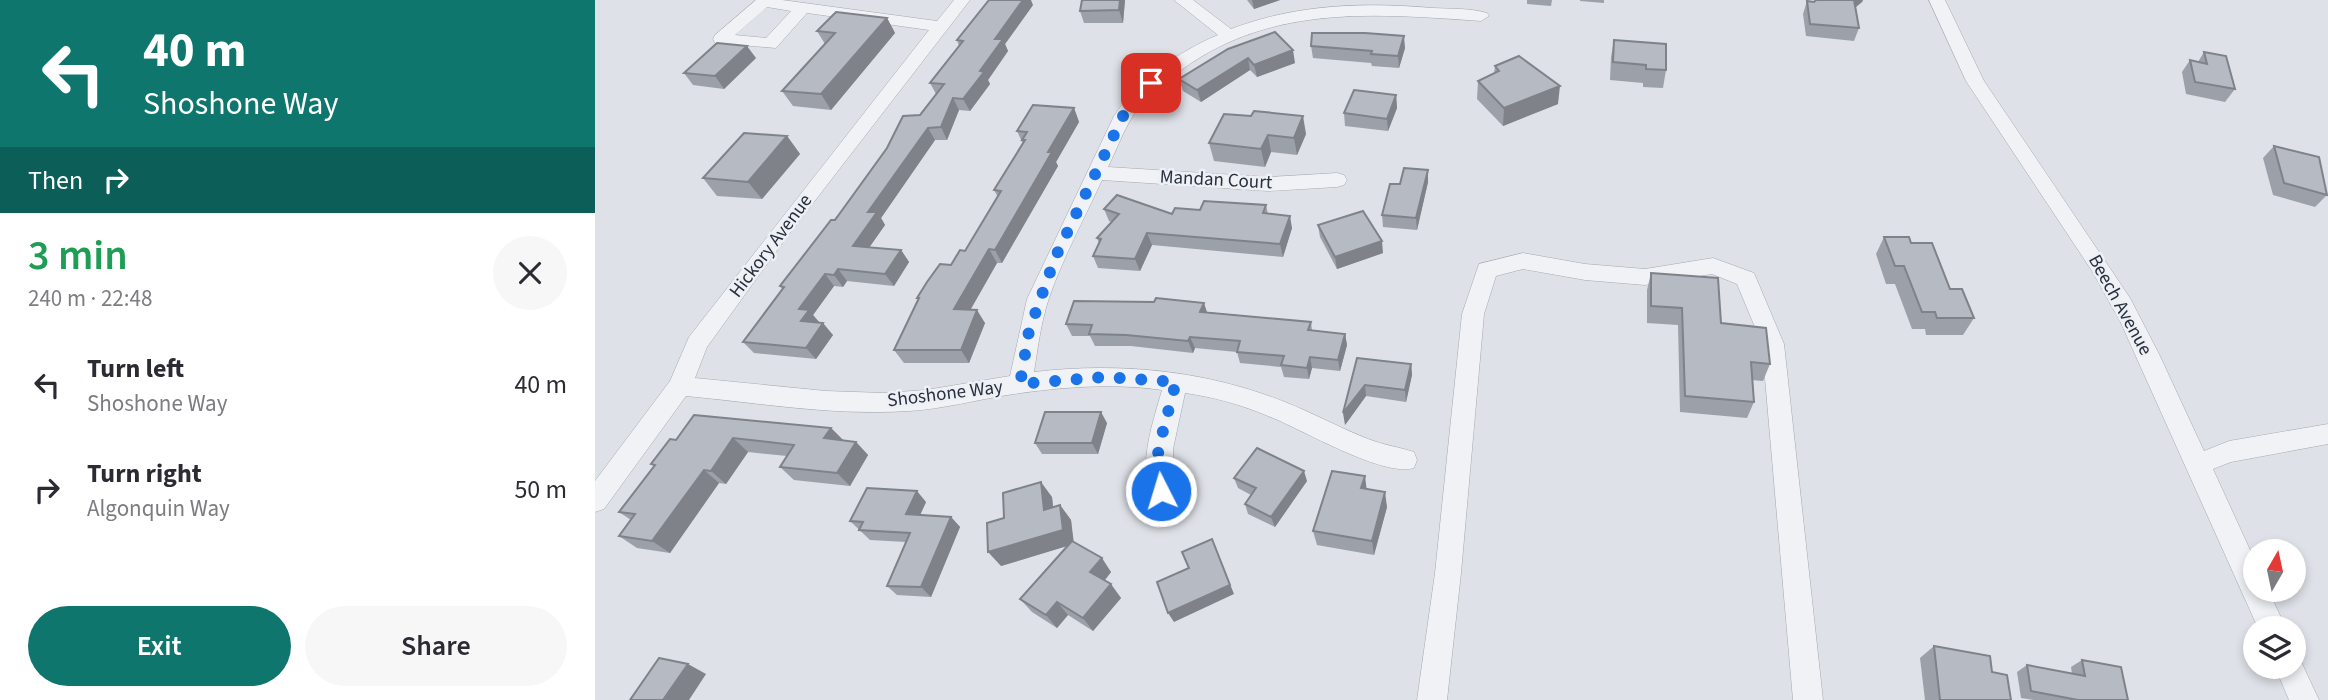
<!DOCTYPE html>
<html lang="en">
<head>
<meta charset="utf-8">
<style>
	:root { --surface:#fff; --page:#f7f7f7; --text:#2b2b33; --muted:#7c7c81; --accent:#0f766e }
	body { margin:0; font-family:"Source Sans 3",sans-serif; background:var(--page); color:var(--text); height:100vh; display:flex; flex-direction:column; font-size:26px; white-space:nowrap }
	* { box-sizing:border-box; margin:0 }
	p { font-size:23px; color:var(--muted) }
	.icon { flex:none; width:38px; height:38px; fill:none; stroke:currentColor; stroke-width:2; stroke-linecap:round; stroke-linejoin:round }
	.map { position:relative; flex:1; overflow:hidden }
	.details { display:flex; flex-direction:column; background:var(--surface); width:595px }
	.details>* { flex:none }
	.top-card { background:#0f766e; color:#fff; overflow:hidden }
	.needle { width:46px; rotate:9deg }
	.fabs { position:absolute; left:1648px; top:539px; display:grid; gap:14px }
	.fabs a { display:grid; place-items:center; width:63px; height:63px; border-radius:50%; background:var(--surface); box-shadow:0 4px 10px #0003; font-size:35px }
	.pin { position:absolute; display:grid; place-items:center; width:60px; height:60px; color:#fff; margin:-30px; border-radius:14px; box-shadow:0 4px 10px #0006 }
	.me { position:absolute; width:77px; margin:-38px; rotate:355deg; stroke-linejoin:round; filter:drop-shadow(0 0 5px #0008) }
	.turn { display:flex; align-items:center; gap:24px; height:147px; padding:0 28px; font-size:32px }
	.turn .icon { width:91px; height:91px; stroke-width:2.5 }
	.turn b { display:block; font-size:49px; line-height:60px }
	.then { display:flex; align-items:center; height:66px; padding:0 28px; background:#0003; gap:14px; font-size:26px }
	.round { display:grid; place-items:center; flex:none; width:74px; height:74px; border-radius:37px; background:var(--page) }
	.head { display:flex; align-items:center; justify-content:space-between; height:119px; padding:0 28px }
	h1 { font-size:42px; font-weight:600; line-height:52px; color:#1e9e55 }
	.action { display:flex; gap:14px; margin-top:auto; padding:14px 28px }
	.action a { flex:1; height:80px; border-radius:42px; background:var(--accent); color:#fff; font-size:28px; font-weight:600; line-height:80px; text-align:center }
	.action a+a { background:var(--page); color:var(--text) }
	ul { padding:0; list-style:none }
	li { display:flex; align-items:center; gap:21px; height:105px; padding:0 28px }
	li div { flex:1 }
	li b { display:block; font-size:26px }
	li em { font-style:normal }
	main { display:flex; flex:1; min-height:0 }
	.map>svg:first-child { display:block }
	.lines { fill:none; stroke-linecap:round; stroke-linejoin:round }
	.minor-casing { stroke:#a4a8b1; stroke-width:1 }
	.minor { fill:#f0f2f5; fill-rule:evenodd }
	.wall { fill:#9ca0a8 }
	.shaded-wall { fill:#7f8288 }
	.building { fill:#b5bac3; stroke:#7f8288; stroke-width:2 }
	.route { stroke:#1a73e8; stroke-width:12; stroke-dasharray:0 21.6 }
	.labels { text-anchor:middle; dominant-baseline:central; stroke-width:5; stroke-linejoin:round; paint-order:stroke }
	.street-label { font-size:19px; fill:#282f3d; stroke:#edf0f5 }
</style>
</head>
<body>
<main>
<section class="details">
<div class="top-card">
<div class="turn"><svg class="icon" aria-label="left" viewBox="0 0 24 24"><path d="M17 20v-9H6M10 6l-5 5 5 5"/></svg><div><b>40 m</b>Shoshone Way</div></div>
<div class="then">Then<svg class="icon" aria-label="right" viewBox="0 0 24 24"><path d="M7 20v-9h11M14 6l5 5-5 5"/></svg></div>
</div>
<div class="head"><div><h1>3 min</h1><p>240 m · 22:48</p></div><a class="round"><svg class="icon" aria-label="close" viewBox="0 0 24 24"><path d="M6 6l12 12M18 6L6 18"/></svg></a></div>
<ul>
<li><svg class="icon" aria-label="left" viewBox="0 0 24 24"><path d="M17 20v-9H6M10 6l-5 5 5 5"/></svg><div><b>Turn left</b><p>Shoshone Way</p></div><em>40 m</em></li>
<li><svg class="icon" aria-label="right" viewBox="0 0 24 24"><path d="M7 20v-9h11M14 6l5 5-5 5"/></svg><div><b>Turn right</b><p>Algonquin Way</p></div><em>50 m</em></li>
</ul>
<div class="action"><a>Exit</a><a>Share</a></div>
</section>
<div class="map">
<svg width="1733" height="700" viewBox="0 0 1733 700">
	<rect width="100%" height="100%" fill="#dee1e7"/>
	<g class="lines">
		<!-- minor casing -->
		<g class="minor-casing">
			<g id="minor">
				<path d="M 161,0 L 187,0 L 342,21 L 359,0 L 375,0 L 188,242 L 112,347 L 100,378 L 231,391 L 289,393 L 331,390 L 415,376 L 432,299 L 519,116 C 544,79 583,52 623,35 L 579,0 L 598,0 L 636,29 C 702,4 769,2 838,8 C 856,9 875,8 892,13 L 894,16 L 886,21 C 783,14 678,4 589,68 C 569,82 548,98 536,119 C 527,134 521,151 513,167 L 673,177 L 742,173 L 749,175 L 752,180 L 749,185 L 742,187 L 673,191 L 507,180 C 489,219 468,258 454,298 C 446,322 443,347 439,372 C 524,362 609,370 690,402 C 718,413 745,428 773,439 C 788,445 804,447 819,452 L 822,460 L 819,468 C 788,478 705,428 673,416 C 647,405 619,397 590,393 L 578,449 L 579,491 L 575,499 L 566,502 L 557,499 C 542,466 558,422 567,390 C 518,383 467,387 419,394 C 384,399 349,409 314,411 C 239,416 165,403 91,396 L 9,509 L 0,512 L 0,481 L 75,381 L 94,337 L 334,30 L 212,13 L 181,48 L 120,43 L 118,39 L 120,35 ZM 172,7 L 196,11 L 171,38 L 140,35 Z"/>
				<path d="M 1334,0 L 1350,0 L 1389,81 L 1535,298 L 1564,354 L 1609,451 L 1634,441 L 1733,424 L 1733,444 L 1636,462 L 1618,469 L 1661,563 L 1661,590 L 1673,590 L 1691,628 L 1663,628 L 1525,321 L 1497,271 L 1371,81 Z"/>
				<path d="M 928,253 L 990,264 L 1050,269 L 1118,258 L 1159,273 L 1189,344 L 1228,700 L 1198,700 L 1167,344 L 1142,284 L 1117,274 L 1050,285 L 990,280 L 928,269 L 901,276 L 889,314 L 866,573 L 852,700 L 822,700 L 840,573 L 867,314 L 884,264 Z"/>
				<path d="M 1699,655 L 1704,657 L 1724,700 L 1694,700 L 1680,667 L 1699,667 Z"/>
			</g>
		</g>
		<!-- minor -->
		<use href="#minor" class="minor"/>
	</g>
	<!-- wall -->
	<g class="wall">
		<path d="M 487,0 L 530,0 L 528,23 L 489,23 L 485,11 Z"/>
		<path d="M 652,0 L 685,0 L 659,9 Z"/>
		<path d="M 932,0 L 957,0 L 956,6 L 932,4 Z"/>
		<path d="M 985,0 L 1009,0 L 1009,3 L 985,1 Z"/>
		<path d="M 1221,0 L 1268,0 L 1267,2 L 1260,7 L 1264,28 L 1259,41 L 1211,36 L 1208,14 L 1212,1 L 1219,2 Z"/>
		<path d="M 438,5 L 410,44 L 413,51 L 393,80 L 395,84 L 375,111 L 364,110 L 352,140 L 340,140 L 286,218 L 290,225 L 274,247 L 306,250 L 314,262 L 299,286 L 252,281 L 248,287 L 239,286 L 218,315 L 224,322 L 223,323 L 238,335 L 221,359 L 159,353 L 148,342 L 187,289 L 185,286 L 341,94 L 335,83 L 364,46 L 362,40 Z"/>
		<path d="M 292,18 L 300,33 L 236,110 L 198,106 L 187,91 L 230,44 L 222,31 Z"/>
		<path d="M 680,32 L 700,63 L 662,77 L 655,70 L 606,102 L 588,91 L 584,79 Z"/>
		<path d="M 1019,40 L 1071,70 L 1068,88 L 1048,87 L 1048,83 L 1015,80 L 1016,57 Z"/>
		<path d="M 716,46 L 810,48 L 804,68 L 777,66 L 776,63 L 718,58 Z"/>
		<path d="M 1609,52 L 1640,89 L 1630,102 L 1591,94 L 1587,72 L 1595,60 L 1603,62 Z"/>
		<path d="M 161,58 L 129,89 L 98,85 L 89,73 Z"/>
		<path d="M 900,66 L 963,104 L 908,126 L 882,99 L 883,81 L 899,73 Z"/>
		<path d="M 801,95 L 802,108 L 793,131 L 750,126 L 749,113 Z"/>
		<path d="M 479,108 L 484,122 L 461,162 L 463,166 L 407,263 L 402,263 L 375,310 L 390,323 L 374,363 L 309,363 L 299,350 L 323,300 L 322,298 L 370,251 L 403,197 L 399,190 L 428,144 L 422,131 Z"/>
		<path d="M 629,114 L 711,134 L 702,155 L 676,152 L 670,167 L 619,161 L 614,143 Z"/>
		<path d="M 192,136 L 205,154 L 167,199 L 122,196 L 108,178 Z"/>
		<path d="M 1679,146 L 1732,195 L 1720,207 L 1678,195 L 1668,158 Z"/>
		<path d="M 833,182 L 822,230 L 788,227 L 787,215 L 805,184 Z"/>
		<path d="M 671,205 L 673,214 L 697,228 L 688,257 L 557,245 L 545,271 L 503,268 L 498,256 L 504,243 L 502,238 L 517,222 L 514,221 L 509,209 L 577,214 L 605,210 Z"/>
		<path d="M 723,225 L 788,253 L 742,269 L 725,237 Z"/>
		<path d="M 1289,237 L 1316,243 L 1355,289 L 1379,318 L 1368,335 L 1331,335 L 1330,329 L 1317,329 L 1300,284 L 1291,284 L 1281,254 Z"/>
		<path d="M 1056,273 L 1126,323 L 1175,364 L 1168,381 L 1157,380 L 1159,402 L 1152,418 L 1085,412 L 1083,325 L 1052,323 L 1052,290 Z"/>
		<path d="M 612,312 L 716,322 L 717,330 L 750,334 L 752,345 L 745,371 L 717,368 L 714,379 L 689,377 L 686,367 L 645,363 L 642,352 L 600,348 L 598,353 L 536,346 L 500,346 L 495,336 L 477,336 L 471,324 Z"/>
		<path d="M 762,358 L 816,364 L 817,375 L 811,402 L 771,396 L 750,425 Z"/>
		<path d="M 512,423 L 503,454 L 447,454 L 440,443 Z"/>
		<path d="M 236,428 L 248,440 L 261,442 L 273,455 L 255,486 L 199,480 L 185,467 L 192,456 L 153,452 L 131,484 L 124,483 L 75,553 L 42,548 L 24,536 L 36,520 L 24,512 L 59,466 L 56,464 L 81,440 Z"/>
		<path d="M 639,478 L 712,481 L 680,527 L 653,514 L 650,504 L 656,495 L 643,488 Z"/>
		<path d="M 772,489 L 792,507 L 779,555 L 722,545 L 718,531 Z"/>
		<path d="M 457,497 L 458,507 L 465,505 L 476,520 L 478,542 L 516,572 L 510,580 L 526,598 L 498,631 L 473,615 L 462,628 L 437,612 L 425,599 L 471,546 L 406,566 L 409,518 Z"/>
		<path d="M 331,502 L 325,515 L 356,517 L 365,527 L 336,597 L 302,595 L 292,586 L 311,542 L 275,540 L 255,521 Z"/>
		<path d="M 1339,646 L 1397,672 L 1416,700 L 1330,700 L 1325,658 Z"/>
		<path d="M 1487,660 L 1533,700 L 1439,700 L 1426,698 L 1422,672 L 1432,665 L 1477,674 L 1476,667 Z"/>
	</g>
	<!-- shaded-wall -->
	<g class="shaded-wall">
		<path d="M 428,0 L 436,0 L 438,5 L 410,44 L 413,51 L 393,80 L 395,84 L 375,111 L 368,99 L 385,71 L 400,39 Z"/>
		<path d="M 525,0 L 530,0 L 528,23 L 524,10 Z"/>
		<path d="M 657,0 L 685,0 L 659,9 Z"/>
		<path d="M 1259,0 L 1268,0 L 1267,2 L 1255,12 Z"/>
		<path d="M 292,18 L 300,33 L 236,110 L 226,94 Z"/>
		<path d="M 809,36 L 810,48 L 804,68 L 803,56 Z"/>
		<path d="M 152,46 L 161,58 L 129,89 L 120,76 Z"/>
		<path d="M 698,50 L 700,63 L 662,77 L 659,65 Z"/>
		<path d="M 653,58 L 655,70 L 606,102 L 602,90 Z"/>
		<path d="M 965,86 L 963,104 L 908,126 L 909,108 Z"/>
		<path d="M 801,95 L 802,108 L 793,131 L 792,119 Z"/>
		<path d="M 358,98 L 364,110 L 352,140 L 346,127 Z"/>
		<path d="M 479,108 L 484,122 L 461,162 L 463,166 L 407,263 L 400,250 L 453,152 Z"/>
		<path d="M 708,116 L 711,134 L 702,155 L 699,138 Z"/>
		<path d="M 333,128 L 340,140 L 286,218 L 290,225 L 267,258 L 258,246 L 273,212 Z"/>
		<path d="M 673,135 L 676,152 L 670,167 L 666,149 Z"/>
		<path d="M 192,136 L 205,154 L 167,199 L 153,182 Z"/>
		<path d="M 833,170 L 833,182 L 822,230 L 821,218 Z"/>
		<path d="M 695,216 L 697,228 L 688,257 L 685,244 Z"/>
		<path d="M 552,233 L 557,245 L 545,271 L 540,259 Z"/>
		<path d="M 787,241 L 788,253 L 742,269 L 740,257 Z"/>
		<path d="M 394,249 L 402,263 L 368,323 L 359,309 Z"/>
		<path d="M 306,250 L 314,262 L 299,286 L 290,274 Z"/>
		<path d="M 243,269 L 252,281 L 248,287 L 239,275 Z"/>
		<path d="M 230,274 L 239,286 L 218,315 L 224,322 L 216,333 L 206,321 L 204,309 Z"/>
		<path d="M 609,303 L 613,315 L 605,312 Z"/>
		<path d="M 382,310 L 390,323 L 374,363 L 366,350 Z"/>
		<path d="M 228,323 L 238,335 L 221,359 L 211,348 Z"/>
		<path d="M 750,334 L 752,345 L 745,371 L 743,360 Z"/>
		<path d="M 595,337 L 600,348 L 598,353 L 593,341 Z"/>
		<path d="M 715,357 L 717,368 L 714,379 L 712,368 Z"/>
		<path d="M 816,364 L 817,375 L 811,402 L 810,390 Z"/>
		<path d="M 770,385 L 771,396 L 750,425 L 748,413 Z"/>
		<path d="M 506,412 L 512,423 L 503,454 L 497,443 Z"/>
		<path d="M 236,428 L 249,441 L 229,438 Z"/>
		<path d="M 138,438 L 153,452 L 131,484 L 116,471 Z"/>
		<path d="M 261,442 L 273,455 L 255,486 L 242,473 Z"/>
		<path d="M 109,470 L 124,483 L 75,553 L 57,541 Z"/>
		<path d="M 709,471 L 712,481 L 680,527 L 676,517 Z"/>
		<path d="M 770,476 L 772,492 L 766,488 Z"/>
		<path d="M 446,482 L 457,497 L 460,525 L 449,510 Z"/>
		<path d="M 322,491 L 331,502 L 321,524 L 311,514 Z"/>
		<path d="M 790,492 L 792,507 L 779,555 L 777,541 Z"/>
		<path d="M 465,505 L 476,520 L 479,544 L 406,566 L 393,552 Z"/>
		<path d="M 356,517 L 365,527 L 336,597 L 326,587 Z"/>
		<path d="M 621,549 L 639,594 L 579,622 L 573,613 Z"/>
		<path d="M 507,558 L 516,572 L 505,586 L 495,572 Z"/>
		<path d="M 516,584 L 526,598 L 498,631 L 488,618 Z"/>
		<path d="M 462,602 L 473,615 L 462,628 L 451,615 Z"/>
		<path d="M 93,664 L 111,674 L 94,700 L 68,700 Z"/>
	</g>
	<!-- building -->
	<g class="building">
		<path d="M 394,0 L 428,0 L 400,39 L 408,39 L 385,71 L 389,72 L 368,99 L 358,98 L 346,127 L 333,128 L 273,212 L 282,212 L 258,246 L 306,250 L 290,274 L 243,269 L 239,275 L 230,274 L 204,309 L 214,310 L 206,321 L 228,323 L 211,348 L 148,342 L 189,287 L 185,286 L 236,220 L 240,220 L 292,148 L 308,116 L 325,115 L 349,84 L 335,83 L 368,41 L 362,40 Z"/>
		<path d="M 487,0 L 525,0 L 524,10 L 485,11 Z"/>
		<path d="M 1221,0 L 1259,0 L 1264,28 L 1215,24 L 1212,1 L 1219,2 Z"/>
		<path d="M 241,12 L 292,18 L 226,94 L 187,91 L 240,33 L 222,31 Z"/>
		<path d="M 680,32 L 698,50 L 659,65 L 653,58 L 602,90 L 584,79 L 633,49 Z"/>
		<path d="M 717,33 L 770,33 L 809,36 L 803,56 L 776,54 L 777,51 L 716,46 Z"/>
		<path d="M 1019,40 L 1071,44 L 1071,70 L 1051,69 L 1051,65 L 1018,62 Z"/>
		<path d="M 122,43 L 152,46 L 120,76 L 89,73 Z"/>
		<path d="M 1609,52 L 1631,56 L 1640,89 L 1600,82 L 1595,60 L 1612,64 Z"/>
		<path d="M 924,56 L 965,86 L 909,108 L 883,81 L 904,71 L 900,66 Z"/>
		<path d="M 759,90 L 801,95 L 792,119 L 749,113 Z"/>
		<path d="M 438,105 L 479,108 L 453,152 L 457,152 L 400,250 L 394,249 L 359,309 L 382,310 L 366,350 L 299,350 L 324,298 L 322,298 L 332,282 L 345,264 L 356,265 L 365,250 L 370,251 L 406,191 L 399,190 L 430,140 L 427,140 L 432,132 L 422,131 Z"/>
		<path d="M 659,111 L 708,116 L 699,138 L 673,135 L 666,149 L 614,143 L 629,114 L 656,116 Z"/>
		<path d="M 149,133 L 192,136 L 153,182 L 108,178 Z"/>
		<path d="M 1679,146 L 1724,157 L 1732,195 L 1689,183 Z"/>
		<path d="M 809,168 L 833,170 L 821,218 L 787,215 L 795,184 L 805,184 Z"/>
		<path d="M 522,195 L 577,214 L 580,208 L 605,210 L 609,201 L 671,205 L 668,213 L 695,216 L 685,244 L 552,233 L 540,259 L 498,256 L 506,239 L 502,238 L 524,214 L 509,209 Z"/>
		<path d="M 768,211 L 787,241 L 740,257 L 723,225 Z"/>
		<path d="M 1289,237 L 1314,237 L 1316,243 L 1337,243 L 1355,289 L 1367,289 L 1379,318 L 1342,318 L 1340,312 L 1327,312 L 1309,266 L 1300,266 Z"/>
		<path d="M 1056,273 L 1123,278 L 1126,323 L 1171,328 L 1175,364 L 1156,362 L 1159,402 L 1090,396 L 1087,308 L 1056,306 Z"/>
		<path d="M 561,298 L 609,303 L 605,312 L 716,322 L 713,330 L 750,334 L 743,360 L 715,357 L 712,368 L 686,365 L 689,356 L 642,352 L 645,341 L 595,337 L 593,341 L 531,335 L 494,334 L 497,325 L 471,324 L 479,301 L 559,302 Z"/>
		<path d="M 762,358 L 816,364 L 810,390 L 770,385 L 748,413 Z"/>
		<path d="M 450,412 L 506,412 L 497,443 L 440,443 Z"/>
		<path d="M 99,415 L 236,428 L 229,438 L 261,442 L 242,473 L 185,467 L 199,445 L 138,438 L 116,471 L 109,470 L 57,541 L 24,536 L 40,514 L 24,512 L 60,465 L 56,464 L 75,439 L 81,440 Z"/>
		<path d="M 662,448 L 709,471 L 676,517 L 650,504 L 661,488 L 639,478 Z"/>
		<path d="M 737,471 L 770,476 L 766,488 L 790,492 L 777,541 L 718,531 Z"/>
		<path d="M 446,482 L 449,510 L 465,505 L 468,530 L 393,552 L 392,523 L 409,518 L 408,493 Z"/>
		<path d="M 272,488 L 322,491 L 311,514 L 356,517 L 326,587 L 292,586 L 315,533 L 264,530 L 268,522 L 255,521 Z"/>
		<path d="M 617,539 L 635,585 L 573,613 L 562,582 L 594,568 L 587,552 Z"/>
		<path d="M 477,541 L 507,558 L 495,572 L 516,584 L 488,618 L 462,602 L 451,615 L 425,599 Z"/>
		<path d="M 1339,646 L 1395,656 L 1397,672 L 1412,675 L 1416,700 L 1345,700 Z"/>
		<path d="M 64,658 L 93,664 L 68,700 L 35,700 Z"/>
		<path d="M 1487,660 L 1526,667 L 1533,700 L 1483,700 L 1436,691 L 1432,665 L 1490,676 Z"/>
	</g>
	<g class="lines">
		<!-- route -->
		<path class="route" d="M 556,83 L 528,116 L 460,258 L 434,331 L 425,384 L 509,377 L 581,382 L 563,450 L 566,491"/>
	</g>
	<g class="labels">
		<!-- street labels -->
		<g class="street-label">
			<text transform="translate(621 180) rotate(3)">Mandan Court</text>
			<text transform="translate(176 246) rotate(-53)">Hickory Avenue</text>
			<text transform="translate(1525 305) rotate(61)">Beech Avenue</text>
			<text transform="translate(350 394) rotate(-7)">Shoshone Way</text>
		</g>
	</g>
</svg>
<div class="fabs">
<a><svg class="needle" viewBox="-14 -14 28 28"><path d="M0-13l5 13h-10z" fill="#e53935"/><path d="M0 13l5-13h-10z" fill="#7c7c81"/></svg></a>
<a><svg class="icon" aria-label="layers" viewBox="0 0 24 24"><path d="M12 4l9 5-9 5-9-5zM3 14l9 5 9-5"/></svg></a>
</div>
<div class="pin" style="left:556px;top:83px;background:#d93025"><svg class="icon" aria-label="arrive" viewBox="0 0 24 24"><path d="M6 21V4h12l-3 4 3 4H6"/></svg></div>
<svg class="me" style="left:566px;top:491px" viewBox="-20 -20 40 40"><circle r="17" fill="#1a73e8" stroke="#fff" stroke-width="3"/><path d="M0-11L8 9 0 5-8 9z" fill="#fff"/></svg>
</div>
</main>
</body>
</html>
